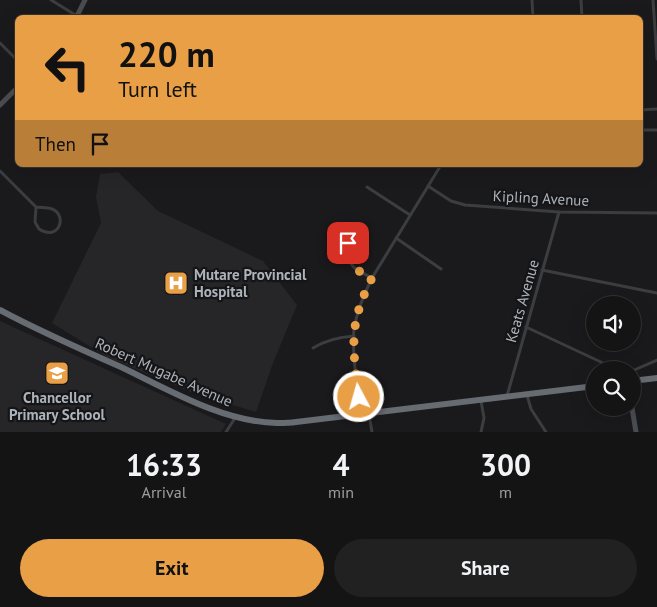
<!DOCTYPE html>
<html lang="en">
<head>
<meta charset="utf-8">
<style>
	:root { --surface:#141415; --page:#212122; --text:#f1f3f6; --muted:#9d9ea0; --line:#333334; --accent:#e89f46 }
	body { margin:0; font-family:"PT Sans",sans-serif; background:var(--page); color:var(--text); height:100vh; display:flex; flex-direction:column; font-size:19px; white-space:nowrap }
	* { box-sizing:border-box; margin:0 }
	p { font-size:16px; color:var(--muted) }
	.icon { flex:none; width:28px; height:28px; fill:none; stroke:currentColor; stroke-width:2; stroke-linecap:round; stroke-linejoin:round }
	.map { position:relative; height:432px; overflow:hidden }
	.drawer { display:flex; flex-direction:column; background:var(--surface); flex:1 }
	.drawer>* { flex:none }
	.guide { position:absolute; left:15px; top:15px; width:628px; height:152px; border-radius:8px; box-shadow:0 5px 20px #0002,0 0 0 1px var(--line); background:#e89f46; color:#111; overflow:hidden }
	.controls { position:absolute; left:586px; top:296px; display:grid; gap:10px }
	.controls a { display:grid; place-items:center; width:55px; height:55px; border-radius:50%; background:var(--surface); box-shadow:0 5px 20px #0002,0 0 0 1px var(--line); font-size:25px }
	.pin { position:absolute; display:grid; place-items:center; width:42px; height:42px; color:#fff; margin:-21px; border-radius:10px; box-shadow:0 2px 8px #0006 }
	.me { position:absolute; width:55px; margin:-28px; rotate:354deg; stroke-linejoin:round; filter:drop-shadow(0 0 4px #0008) }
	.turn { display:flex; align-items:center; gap:18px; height:105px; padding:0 20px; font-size:22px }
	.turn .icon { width:65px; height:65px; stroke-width:2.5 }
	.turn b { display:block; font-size:35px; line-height:42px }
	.then { display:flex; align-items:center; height:48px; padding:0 20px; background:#0003; gap:10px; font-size:19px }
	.eta { display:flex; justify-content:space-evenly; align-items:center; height:85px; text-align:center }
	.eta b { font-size:30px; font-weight:600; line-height:35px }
	.cta { display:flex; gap:10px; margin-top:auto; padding:10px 20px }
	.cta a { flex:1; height:58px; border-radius:30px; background:var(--accent); color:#111; font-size:20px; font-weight:600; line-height:58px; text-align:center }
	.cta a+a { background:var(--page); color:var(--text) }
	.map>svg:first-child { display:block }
	.built { fill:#262629 }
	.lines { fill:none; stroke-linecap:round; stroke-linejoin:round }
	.street { stroke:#3b3d41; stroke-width:3 }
	.secondary { stroke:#494c51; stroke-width:5 }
	.highway { stroke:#676b72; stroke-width:6 }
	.route { stroke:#e89f46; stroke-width:9; stroke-dasharray:0 16.2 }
	.labels { text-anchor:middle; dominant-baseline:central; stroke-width:4.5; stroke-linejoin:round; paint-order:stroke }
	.street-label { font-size:15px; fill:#adb3bb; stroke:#151517 }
	.poi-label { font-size:15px; font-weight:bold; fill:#adb3bb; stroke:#151517; text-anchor:start }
</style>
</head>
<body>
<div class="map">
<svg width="657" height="432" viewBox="0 0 657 432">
	<rect width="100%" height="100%" fill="#1a1a1c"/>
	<!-- built -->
	<g class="built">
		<path d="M 118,172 L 158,211 L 263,261 L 297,305 L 273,363 L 256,412 L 193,393 L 107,357 L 52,323 L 101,223 L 96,197 L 100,174 Z"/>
		<path d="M 0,321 L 226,424 L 221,432 L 0,432 Z"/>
	</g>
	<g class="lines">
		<!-- street -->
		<g class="street">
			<path d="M 51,0 L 77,16"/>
			<path d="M 532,0 L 533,18"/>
			<path d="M 581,0 L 582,18"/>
			<path d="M 653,0 L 657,59"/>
			<path d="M 0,43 L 18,61"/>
			<path d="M 640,110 L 657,109"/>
			<path d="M 640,130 L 657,130"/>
			<path d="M 0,171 L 36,207 C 41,208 47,207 52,209 C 68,215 59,242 39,229 L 35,222 L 36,207"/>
			<path d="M 428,186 L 451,201 L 465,205 L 559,212 L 657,213"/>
			<path d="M 367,187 L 410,215"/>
			<path d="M 396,238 L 441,269"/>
			<path d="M 348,243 C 350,269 350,266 372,278"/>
			<path d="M 542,270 L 657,293"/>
			<path d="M 526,327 L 618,370"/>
			<path d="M 313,348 C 326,340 339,337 354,336"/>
			<path d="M 632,371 L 657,360"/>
			<path d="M 527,395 L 531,409 L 546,432"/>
			<path d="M 507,396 L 559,212"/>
			<path d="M 360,413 C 358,388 351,353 354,329 C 357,311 364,294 372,278 L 441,165"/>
			<path d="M 369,414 L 372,432"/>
			<path d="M 226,432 L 235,418"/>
			<path d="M 481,432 L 484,418 L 481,401"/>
		</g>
		<!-- secondary -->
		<g class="secondary">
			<path d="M 76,18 L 85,0"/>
			<path d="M 0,105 L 18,87"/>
			<path d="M 632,408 L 636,432"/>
		</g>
		<!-- highway -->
		<g class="highway">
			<path d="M 0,310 C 39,331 80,349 121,367 C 169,390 223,422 277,423 C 284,423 290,423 296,422 L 595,386"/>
			<path d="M 632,381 L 657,378"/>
		</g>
	</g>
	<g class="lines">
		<!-- route -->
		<path class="route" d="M 348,243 C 350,269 350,266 372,278 C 361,299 353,322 354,346 C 354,363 357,380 359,397"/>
	</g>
	<!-- icons -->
	<defs>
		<g id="hospital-square" transform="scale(1.25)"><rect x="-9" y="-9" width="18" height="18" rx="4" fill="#e89f46" stroke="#151517"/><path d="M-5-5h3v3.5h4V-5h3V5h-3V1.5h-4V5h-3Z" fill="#fff"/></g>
		<g id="school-square" transform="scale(1.25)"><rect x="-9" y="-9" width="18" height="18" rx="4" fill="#e89f46" stroke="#151517"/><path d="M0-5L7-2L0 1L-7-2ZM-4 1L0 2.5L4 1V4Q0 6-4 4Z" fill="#fff"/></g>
	</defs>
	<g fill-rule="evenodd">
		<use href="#hospital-square" x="176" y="283"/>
		<use href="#school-square" x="57" y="373"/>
	</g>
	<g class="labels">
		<!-- street labels -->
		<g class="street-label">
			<text transform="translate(541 198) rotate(3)">Kipling Avenue</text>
			<text transform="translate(522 301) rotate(-74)">Keats Avenue</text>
			<text transform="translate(164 372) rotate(24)">Robert Mugabe Avenue</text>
		</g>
		<!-- poi labels -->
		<g class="poi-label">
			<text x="194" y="274">Mutare Provincial<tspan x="194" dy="17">Hospital</tspan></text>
			<text x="57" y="397" text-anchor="middle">Chancellor<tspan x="57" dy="17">Primary School</tspan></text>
		</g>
	</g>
</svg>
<div class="controls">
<a><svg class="icon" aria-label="sound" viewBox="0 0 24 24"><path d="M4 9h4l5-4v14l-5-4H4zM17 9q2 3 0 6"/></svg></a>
<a><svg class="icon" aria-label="search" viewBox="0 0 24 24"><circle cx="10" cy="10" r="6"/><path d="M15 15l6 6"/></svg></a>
</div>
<div class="pin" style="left:348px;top:243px;background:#d93025"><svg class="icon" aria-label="arrive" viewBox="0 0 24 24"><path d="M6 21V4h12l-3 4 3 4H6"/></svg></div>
<svg class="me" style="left:359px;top:397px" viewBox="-20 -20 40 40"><circle r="17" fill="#e89f46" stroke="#fff" stroke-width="3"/><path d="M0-11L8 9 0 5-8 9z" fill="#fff"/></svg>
<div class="guide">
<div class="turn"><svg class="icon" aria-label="left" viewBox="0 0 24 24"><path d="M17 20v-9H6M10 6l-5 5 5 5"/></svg><div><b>220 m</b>Turn left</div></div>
<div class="then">Then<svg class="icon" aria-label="arrive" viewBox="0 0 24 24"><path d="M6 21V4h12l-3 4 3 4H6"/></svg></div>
</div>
</div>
<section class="drawer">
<div class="eta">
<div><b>16:33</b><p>Arrival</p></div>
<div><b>4</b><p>min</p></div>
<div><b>300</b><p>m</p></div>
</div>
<div class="cta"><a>Exit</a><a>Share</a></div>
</section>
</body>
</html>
